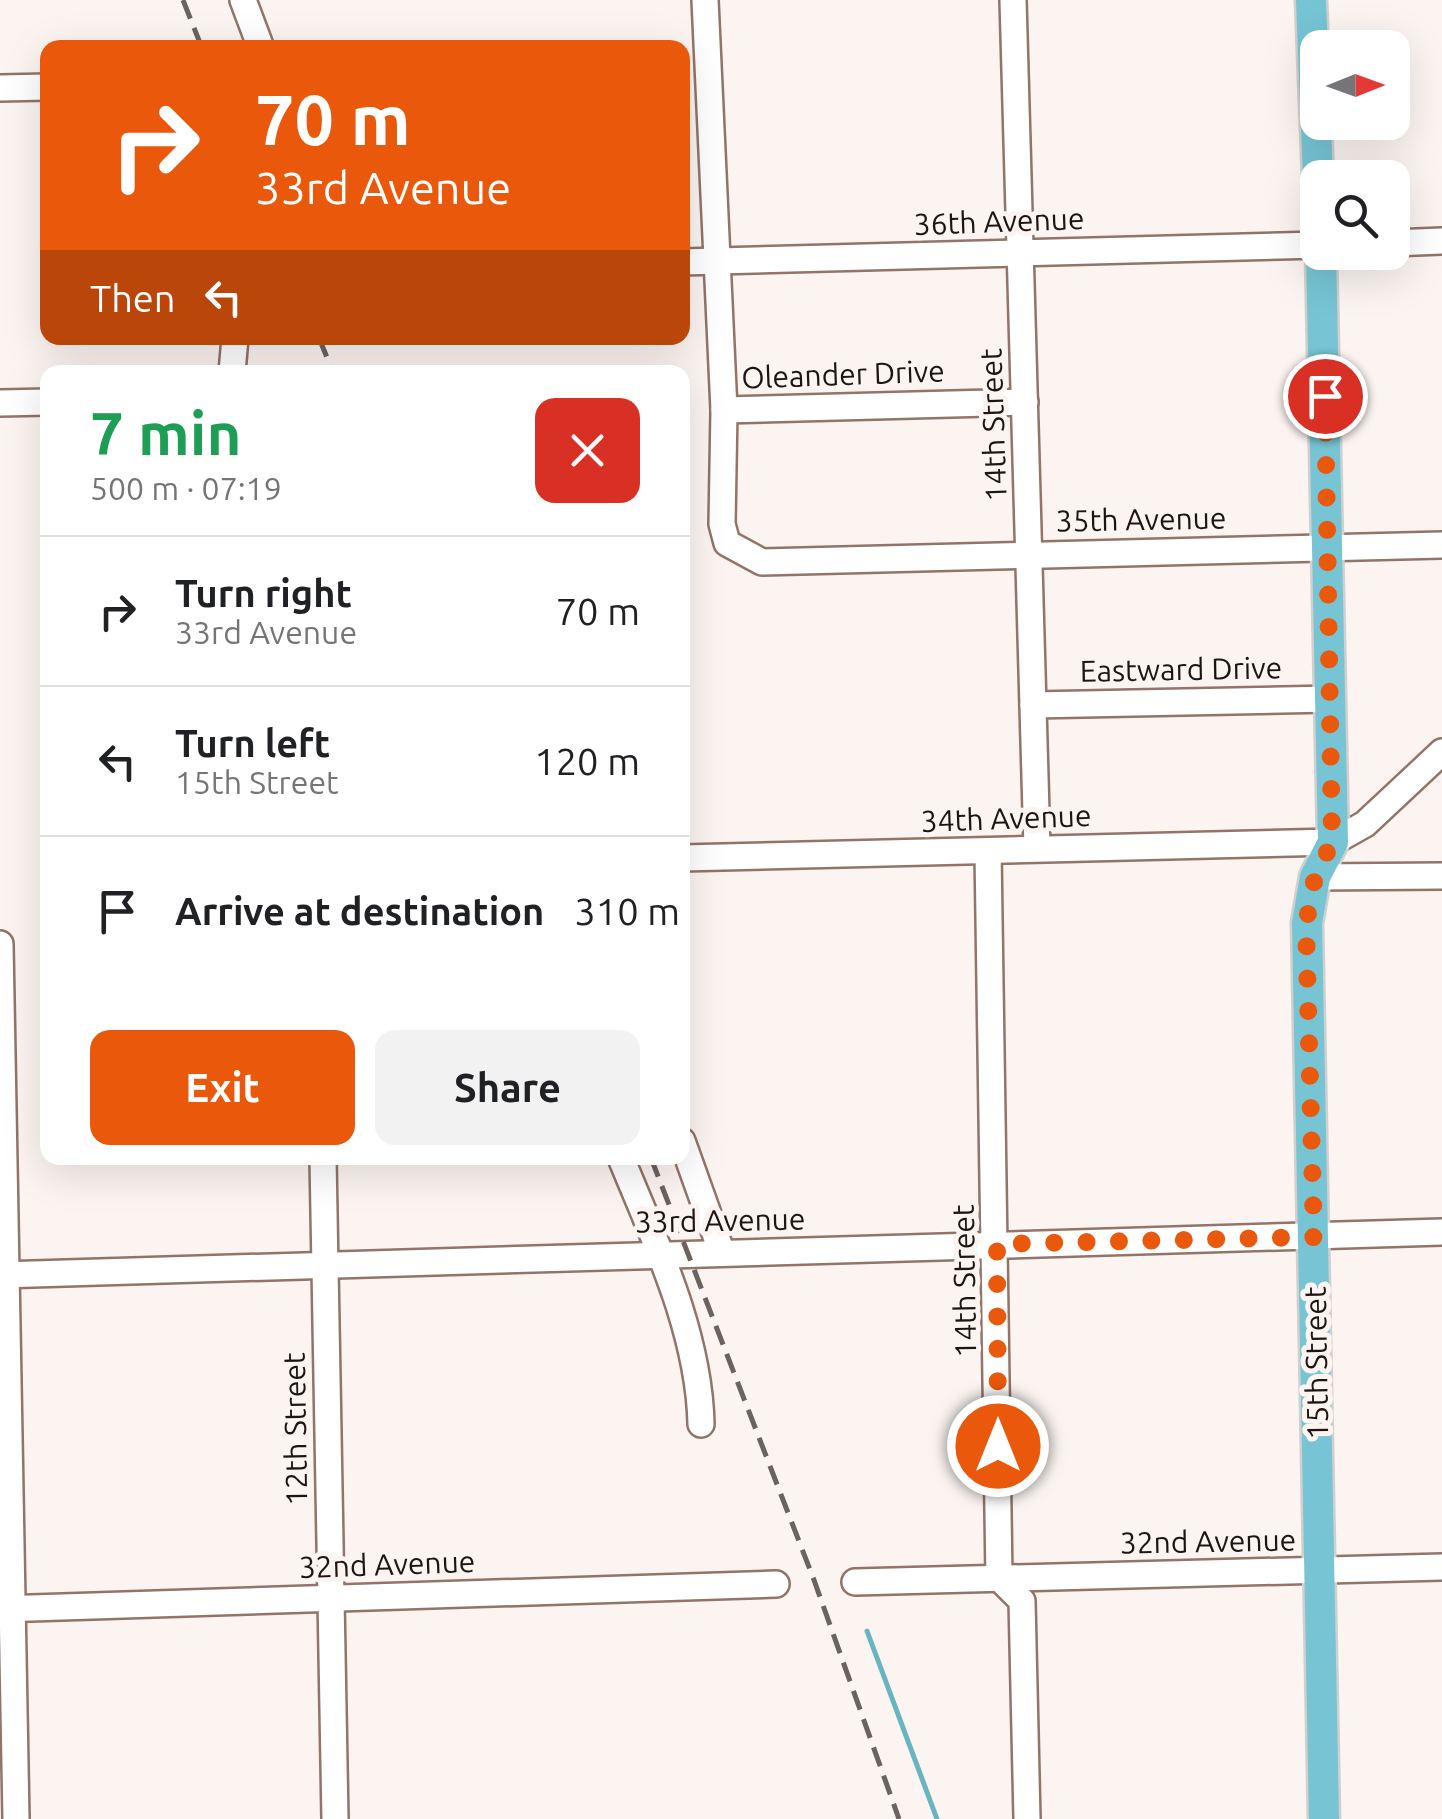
<!DOCTYPE html>
<html lang="en">
<head>
<meta charset="utf-8">
<style>
	:root { --surface:#fff; --page:#f2f2f2; --text:#202124; --muted:#757577; --line:#e0e0e0; --accent:#ea580c }
	body { margin:0; font-family:Ubuntu,sans-serif; background:var(--page); color:var(--text); height:100vh; display:flex; flex-direction:column; font-size:38px; white-space:nowrap }
	* { box-sizing:border-box; margin:0 }
	p { font-size:32px; color:var(--muted) }
	.icon { flex:none; width:55px; height:55px; fill:none; stroke:currentColor; stroke-width:2; stroke-linecap:round; stroke-linejoin:round }
	.map { position:relative; flex:1; overflow:hidden }
	.panel { position:absolute; left:40px; top:365px; width:650px; height:800px; display:flex; flex-direction:column; background:var(--surface); border-radius:20px; box-shadow:0 10px 40px #0002 }
	.panel>* { flex:none }
	.top-card { position:absolute; left:40px; top:40px; width:650px; height:305px; border-radius:20px; box-shadow:0 10px 40px #0002; background:#ea580c; color:#fff; overflow:hidden }
	.needle { width:65px; rotate:89deg }
	.controls { position:absolute; left:1300px; top:30px; display:grid; gap:20px }
	.controls a { display:grid; place-items:center; width:110px; height:110px; border-radius:20px; background:var(--surface); box-shadow:0 10px 40px #0002; font-size:50px }
	.pin { position:absolute; display:grid; place-items:center; width:85px; height:85px; color:#fff; margin:-42px; border:5px solid #fff; border-radius:50%; box-shadow:0 2px 10px #0007 }
	.me { position:absolute; width:110px; margin:-55px; rotate:0deg; stroke-linejoin:round; filter:drop-shadow(0 0 8px #0008) }
	.turn { display:flex; align-items:center; gap:35px; height:210px; padding:0 50px; font-size:45px }
	.turn .icon { width:130px; height:130px; stroke-width:2.5 }
	.turn b { display:block; font-size:70px; line-height:85px }
	.then { display:flex; align-items:center; height:95px; padding:0 50px; background:#0003; gap:20px; font-size:38px }
	.round { display:grid; place-items:center; flex:none; width:105px; height:105px; border-radius:20px; background:var(--page) }
	.headline { display:flex; align-items:center; justify-content:space-between; height:170px; padding:0 50px }
	h1 { font-size:60px; font-weight:600; line-height:75px; color:#1e9e55 }
	.button { display:flex; gap:20px; margin-top:auto; padding:20px 50px }
	.button a { flex:1; height:115px; border-radius:20px; background:var(--accent); color:#fff; font-size:40px; font-weight:600; line-height:115px; text-align:center }
	.button a+a { background:var(--page); color:var(--text) }
	ul { padding:0; list-style:none }
	li { display:flex; align-items:center; gap:30px; height:150px; padding:0 50px; border-top:2px solid var(--line) }
	li div { flex:1 }
	li b { display:block; font-size:38px }
	li em { font-style:normal }
	.map>svg:first-child { display:block }
	.lines { fill:none; stroke-linecap:round; stroke-linejoin:round }
	.stream { stroke:#68b4c0; stroke-width:5 }
	.minor-casing { stroke:#927468; stroke-width:30 }
	.major-casing { stroke:#d2d0cf; stroke-width:35 }
	.minor { stroke:#fff; stroke-width:25 }
	.major { stroke:#76c4d4; stroke-width:30 }
	.rail { stroke:#6c625e; stroke-width:5; stroke-dasharray:20 10; stroke-linecap:butt }
	.route { stroke:#ea580c; stroke-width:18; stroke-dasharray:0 32.4 }
	.labels { text-anchor:middle; dominant-baseline:central; stroke-width:10; stroke-linejoin:round; paint-order:stroke }
	.street-label { font-size:30px; fill:#1f140f; stroke:#fbf4f1 }
</style>
</head>
<body>
<div class="map">
<svg width="1442" height="1819" viewBox="0 0 1442 1819">
	<rect width="100%" height="100%" fill="#fbf4f1"/>
	<g class="lines">
		<!-- stream -->
		<path class="stream" d="M 867,1631 L 937,1819"/>
		<!-- minor casing -->
		<g class="minor-casing">
			<g id="minor">
				<path d="M 243,0 L 261,48"/>
				<path d="M 705,0 L 724,410 L 722,524 L 727,543 L 762,562 L 1442,545"/>
				<path d="M 1013,0 L 1037,848"/>
				<path d="M 0,88 L 48,87"/>
				<path d="M 1392,243 L 1442,241"/>
				<path d="M 682,262 L 1318,245"/>
				<path d="M 232,372 L 235,338"/>
				<path d="M 0,403 L 48,402"/>
				<path d="M 724,410 L 1025,402"/>
				<path d="M 1033,705 L 1331,699"/>
				<path d="M 988,852 L 999,1578 L 1022,1601 L 1027,1819"/>
				<path d="M 682,858 L 1333,842 L 1365,824 L 1442,752"/>
				<path d="M 1315,877 L 1442,876"/>
				<path d="M 0,944 L 16,1819"/>
				<path d="M 682,1141 L 722,1253"/>
				<path d="M 323,1158 L 335,1819"/>
				<path d="M 621,1158 C 655,1241 699,1332 701,1424"/>
				<path d="M 0,1275 L 1442,1232"/>
				<path d="M 855,1582 L 1442,1567"/>
				<path d="M 0,1609 L 776,1584"/>
			</g>
		</g>
		<!-- major casing -->
		<g class="major-casing">
			<g id="major">
				<path d="M 1311,0 L 1318,178"/>
				<path d="M 1321,252 L 1333,842 L 1315,877 L 1307,923 L 1324,1819"/>
			</g>
		</g>
		<!-- minor -->
		<use href="#minor" class="minor"/>
		<!-- major -->
		<use href="#major" class="major"/>
		<!-- rail -->
		<g class="rail">
			<path d="M 183,0 L 202,48"/>
			<path d="M 319,338 L 333,372"/>
			<path d="M 651,1158 L 814,1580 L 899,1819"/>
		</g>
	</g>
	<g class="lines">
		<!-- route -->
		<path class="route" d="M 998,1446 L 997,1244 L 1314,1237 L 1306,924 L 1315,877 L 1332,842 L 1325,396"/>
	</g>
	<g class="labels">
		<!-- street labels -->
		<g class="street-label">
			<text transform="translate(999 221) rotate(-2)">36th Avenue</text>
			<text transform="translate(843 374) rotate(-2)">Oleander Drive</text>
			<text transform="translate(993 425) rotate(-92)">14th Street</text>
			<text transform="translate(1141 519) rotate(-1)">35th Avenue</text>
			<text transform="translate(1181 669) rotate(-1)">Eastward Drive</text>
			<text transform="translate(1006 818) rotate(-2)">34th Avenue</text>
			<text transform="translate(720 1220) rotate(-1)">33rd Avenue</text>
			<text transform="translate(964 1281) rotate(-91)">14th Street</text>
			<text transform="translate(1316 1363) rotate(-91)">15th Street</text>
			<text transform="translate(295 1429) rotate(-91)">12th Street</text>
			<text transform="translate(1208 1541) rotate(-1)">32nd Avenue</text>
			<text transform="translate(387 1564) rotate(-2)">32nd Avenue</text>
		</g>
	</g>
</svg>
<div class="controls">
<a><svg class="needle" viewBox="-14 -14 28 28"><path d="M0-13l5 13h-10z" fill="#e53935"/><path d="M0 13l5-13h-10z" fill="#757577"/></svg></a>
<a><svg class="icon" aria-label="search" viewBox="0 0 24 24"><circle cx="10" cy="10" r="6"/><path d="M15 15l6 6"/></svg></a>
</div>
<div class="pin" style="left:1325px;top:396px;background:#d93025"><svg class="icon" aria-label="arrive" viewBox="0 0 24 24"><path d="M6 21V4h12l-3 4 3 4H6"/></svg></div>
<svg class="me" style="left:998px;top:1446px" viewBox="-20 -20 40 40"><circle r="17" fill="#ea580c" stroke="#fff" stroke-width="3"/><path d="M0-11L8 9 0 5-8 9z" fill="#fff"/></svg>
<div class="top-card">
<div class="turn"><svg class="icon" aria-label="right" viewBox="0 0 24 24"><path d="M7 20v-9h11M14 6l5 5-5 5"/></svg><div><b>70 m</b>33rd Avenue</div></div>
<div class="then">Then<svg class="icon" aria-label="left" viewBox="0 0 24 24"><path d="M17 20v-9H6M10 6l-5 5 5 5"/></svg></div>
</div>
<section class="panel">
<div class="headline"><div><h1>7 min</h1><p>500 m · 07:19</p></div><a class="round" style="background:#d93025;color:#fff"><svg class="icon" aria-label="close" viewBox="0 0 24 24"><path d="M6 6l12 12M18 6L6 18"/></svg></a></div>
<ul>
<li><svg class="icon" aria-label="right" viewBox="0 0 24 24"><path d="M7 20v-9h11M14 6l5 5-5 5"/></svg><div><b>Turn right</b><p>33rd Avenue</p></div><em>70 m</em></li>
<li><svg class="icon" aria-label="left" viewBox="0 0 24 24"><path d="M17 20v-9H6M10 6l-5 5 5 5"/></svg><div><b>Turn left</b><p>15th Street</p></div><em>120 m</em></li>
<li><svg class="icon" aria-label="arrive" viewBox="0 0 24 24"><path d="M6 21V4h12l-3 4 3 4H6"/></svg><div><b>Arrive at destination</b></div><em>310 m</em></li>
</ul>
<div class="button"><a>Exit</a><a>Share</a></div>
</section>
</div>
</body>
</html>
